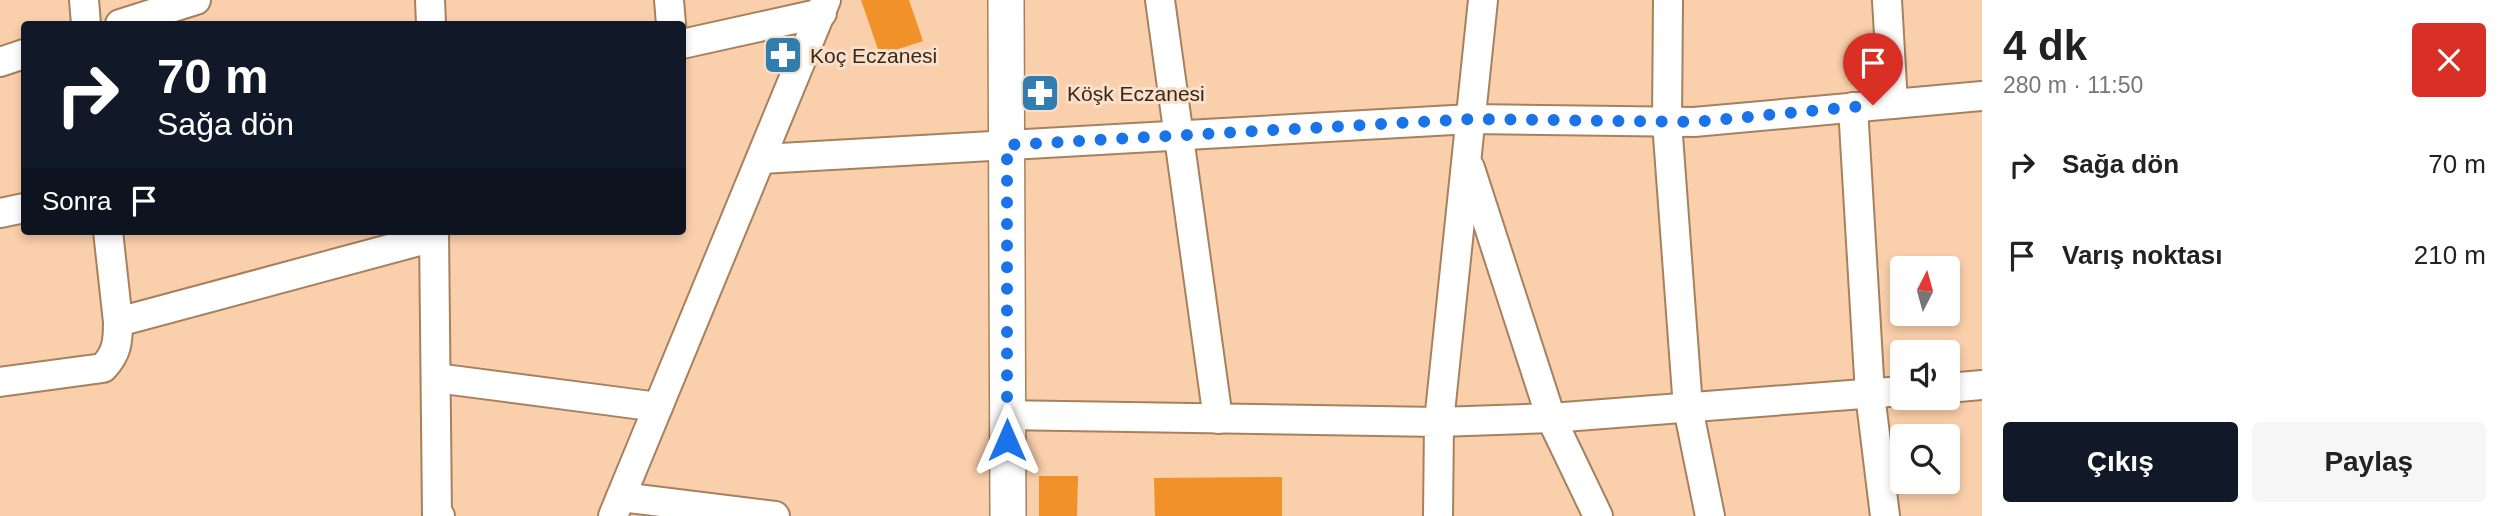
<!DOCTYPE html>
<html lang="tr">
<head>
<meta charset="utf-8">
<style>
	:root { --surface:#fff; --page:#f6f6f6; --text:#222; --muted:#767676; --accent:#111827 }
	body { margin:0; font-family:Arial,sans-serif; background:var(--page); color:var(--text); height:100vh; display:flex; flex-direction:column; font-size:26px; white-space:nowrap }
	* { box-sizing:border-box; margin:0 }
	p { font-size:23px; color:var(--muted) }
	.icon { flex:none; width:38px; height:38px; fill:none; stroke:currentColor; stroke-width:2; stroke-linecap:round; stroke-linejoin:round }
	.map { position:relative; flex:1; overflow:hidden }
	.drawer { display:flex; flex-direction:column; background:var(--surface); width:525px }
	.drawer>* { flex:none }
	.hud { position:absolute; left:21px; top:21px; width:665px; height:214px; border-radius:7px; box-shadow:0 4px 10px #0003; background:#111827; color:#fff; overflow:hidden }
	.needle { width:46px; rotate:6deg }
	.buttons { position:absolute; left:1890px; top:256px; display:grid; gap:14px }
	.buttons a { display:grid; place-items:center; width:70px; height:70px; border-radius:7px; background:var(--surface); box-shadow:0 4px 10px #0003; font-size:35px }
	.pin { position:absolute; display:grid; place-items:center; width:60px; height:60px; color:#fff; margin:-72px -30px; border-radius:50% 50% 50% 0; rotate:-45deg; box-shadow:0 0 7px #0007 }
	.pin .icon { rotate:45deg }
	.me { position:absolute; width:77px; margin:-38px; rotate:0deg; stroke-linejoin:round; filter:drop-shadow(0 0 5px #0008) }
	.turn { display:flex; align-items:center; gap:24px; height:147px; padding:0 21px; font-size:32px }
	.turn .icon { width:91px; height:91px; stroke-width:2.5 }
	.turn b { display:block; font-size:49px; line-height:60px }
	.then { display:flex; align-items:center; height:66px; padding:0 21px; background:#0003; gap:14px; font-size:26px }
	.round { display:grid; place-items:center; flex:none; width:74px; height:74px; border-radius:7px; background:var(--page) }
	.head { display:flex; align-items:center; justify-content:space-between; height:119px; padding:0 21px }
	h1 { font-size:42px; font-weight:700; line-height:52px }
	.cta { display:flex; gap:14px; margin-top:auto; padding:14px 21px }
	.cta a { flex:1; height:80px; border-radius:7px; background:var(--accent); color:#fff; font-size:28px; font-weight:700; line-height:80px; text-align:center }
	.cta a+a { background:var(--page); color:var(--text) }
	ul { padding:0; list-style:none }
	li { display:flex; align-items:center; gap:21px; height:91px; padding:0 21px }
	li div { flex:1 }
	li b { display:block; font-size:26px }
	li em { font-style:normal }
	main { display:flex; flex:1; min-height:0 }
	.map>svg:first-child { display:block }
	.building { fill:#f09129 }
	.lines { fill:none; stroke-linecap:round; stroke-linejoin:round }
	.minor-casing { stroke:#a7805e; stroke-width:32 }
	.tertiary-casing { stroke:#a7805e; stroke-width:38 }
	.minor { stroke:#fff; stroke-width:28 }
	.tertiary { stroke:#fff; stroke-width:35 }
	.route { stroke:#1a73e8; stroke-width:12; stroke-dasharray:0 21.6 }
	.labels { text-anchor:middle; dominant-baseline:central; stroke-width:6; stroke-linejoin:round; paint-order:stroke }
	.poi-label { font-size:21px; fill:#38281a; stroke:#fae0ca; text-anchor:start }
</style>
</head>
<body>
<main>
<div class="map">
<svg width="1982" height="516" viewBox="0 0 1982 516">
	<rect width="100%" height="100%" fill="#facfab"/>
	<!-- building -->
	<g class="building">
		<path d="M 861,0 L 909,0 L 923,41 L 880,55 Z"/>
		<path d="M 1039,476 L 1078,476 L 1077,516 L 1039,516 Z"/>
		<path d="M 1282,477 L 1282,516 L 1155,516 L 1154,478 Z"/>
	</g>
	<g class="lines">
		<!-- minor casing -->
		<g class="minor-casing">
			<g id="minor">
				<path d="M 84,0 L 86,24"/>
				<path d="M 430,0 L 431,24"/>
				<path d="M 669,0 L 671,24"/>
				<path d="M 1160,0 L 1218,419"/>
				<path d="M 1483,0 L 1439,422 L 1551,418 L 1902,391"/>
				<path d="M 1668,0 L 1667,122 L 1688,408 L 1710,516"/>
				<path d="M 1887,0 L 1893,104"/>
				<path d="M 120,24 L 196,0"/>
				<path d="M 682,44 L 822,13"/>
				<path d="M 0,62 L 24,54"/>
				<path d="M 1853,107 L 1870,394 L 1885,516"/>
				<path d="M 761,159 L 1471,119 L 1694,122 L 1982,96"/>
				<path d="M 1470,168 L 1551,418 L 1598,516"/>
				<path d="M 0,213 L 24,208"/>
				<path d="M 108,231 L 118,322 L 434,237"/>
				<path d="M 434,231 L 437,516 L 440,516"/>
				<path d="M 436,378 L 658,407"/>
				<path d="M 0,382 L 103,368 C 117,353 118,342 118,322"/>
				<path d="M 1948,388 L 1982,385"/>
				<path d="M 1007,415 L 1439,422 L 1438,516"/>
				<path d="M 621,497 L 775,516"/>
				<path d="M 613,516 L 826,0"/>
			</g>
		</g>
		<!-- tertiary casing -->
		<g class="tertiary-casing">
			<path id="tertiary" d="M 1006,0 L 1008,516"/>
		</g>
		<!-- minor -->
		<use href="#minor" class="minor"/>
		<!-- tertiary -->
		<use href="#tertiary" class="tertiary"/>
	</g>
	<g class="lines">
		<!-- route -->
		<path class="route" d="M 1007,440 L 1007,145 L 1471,119 L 1694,122 L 1873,105"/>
	</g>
	<!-- icons -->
	<defs>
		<g id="pharmacy-square" transform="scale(2.0125)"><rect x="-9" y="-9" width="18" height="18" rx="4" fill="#327db0" stroke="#fae0ca"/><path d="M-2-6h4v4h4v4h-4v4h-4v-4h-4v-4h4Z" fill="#fff"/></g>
	</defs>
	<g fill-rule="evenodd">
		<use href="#pharmacy-square" x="783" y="55"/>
		<use href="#pharmacy-square" x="1040" y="93"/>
	</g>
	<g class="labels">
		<!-- poi labels -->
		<g class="poi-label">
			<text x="810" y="55">Koç Eczanesi</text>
			<text x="1067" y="93">Köşk Eczanesi</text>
		</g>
	</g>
</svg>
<div class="buttons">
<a><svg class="needle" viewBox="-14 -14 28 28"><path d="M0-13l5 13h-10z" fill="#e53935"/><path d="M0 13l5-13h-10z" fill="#767676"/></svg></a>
<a><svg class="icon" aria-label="sound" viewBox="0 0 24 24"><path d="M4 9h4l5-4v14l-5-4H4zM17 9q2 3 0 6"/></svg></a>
<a><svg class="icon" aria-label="search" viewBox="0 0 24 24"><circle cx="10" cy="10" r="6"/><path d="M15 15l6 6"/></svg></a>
</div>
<div class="pin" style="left:1873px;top:105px;background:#d93025"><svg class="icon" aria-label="arrive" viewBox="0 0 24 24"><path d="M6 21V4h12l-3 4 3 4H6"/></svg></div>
<svg class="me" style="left:1007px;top:440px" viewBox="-20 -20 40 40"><path d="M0-17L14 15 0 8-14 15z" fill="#1a73e8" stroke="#fff" stroke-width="4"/></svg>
<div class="hud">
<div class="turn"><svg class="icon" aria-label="right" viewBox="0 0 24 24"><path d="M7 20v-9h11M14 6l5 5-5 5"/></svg><div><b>70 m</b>Sağa dön</div></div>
<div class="then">Sonra<svg class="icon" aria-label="arrive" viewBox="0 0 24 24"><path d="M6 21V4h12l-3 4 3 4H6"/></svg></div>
</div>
</div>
<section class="drawer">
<div class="head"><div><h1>4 dk</h1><p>280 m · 11:50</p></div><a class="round" style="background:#d93025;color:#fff"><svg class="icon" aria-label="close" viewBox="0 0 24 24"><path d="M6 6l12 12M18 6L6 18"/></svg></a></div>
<ul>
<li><svg class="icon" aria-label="right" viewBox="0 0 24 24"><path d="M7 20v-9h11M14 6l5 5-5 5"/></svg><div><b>Sağa dön</b></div><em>70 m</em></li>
<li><svg class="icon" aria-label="arrive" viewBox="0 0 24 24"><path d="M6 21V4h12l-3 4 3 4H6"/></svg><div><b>Varış noktası</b></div><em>210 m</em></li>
</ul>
<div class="cta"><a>Çıkış</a><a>Paylaş</a></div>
</section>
</main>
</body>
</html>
